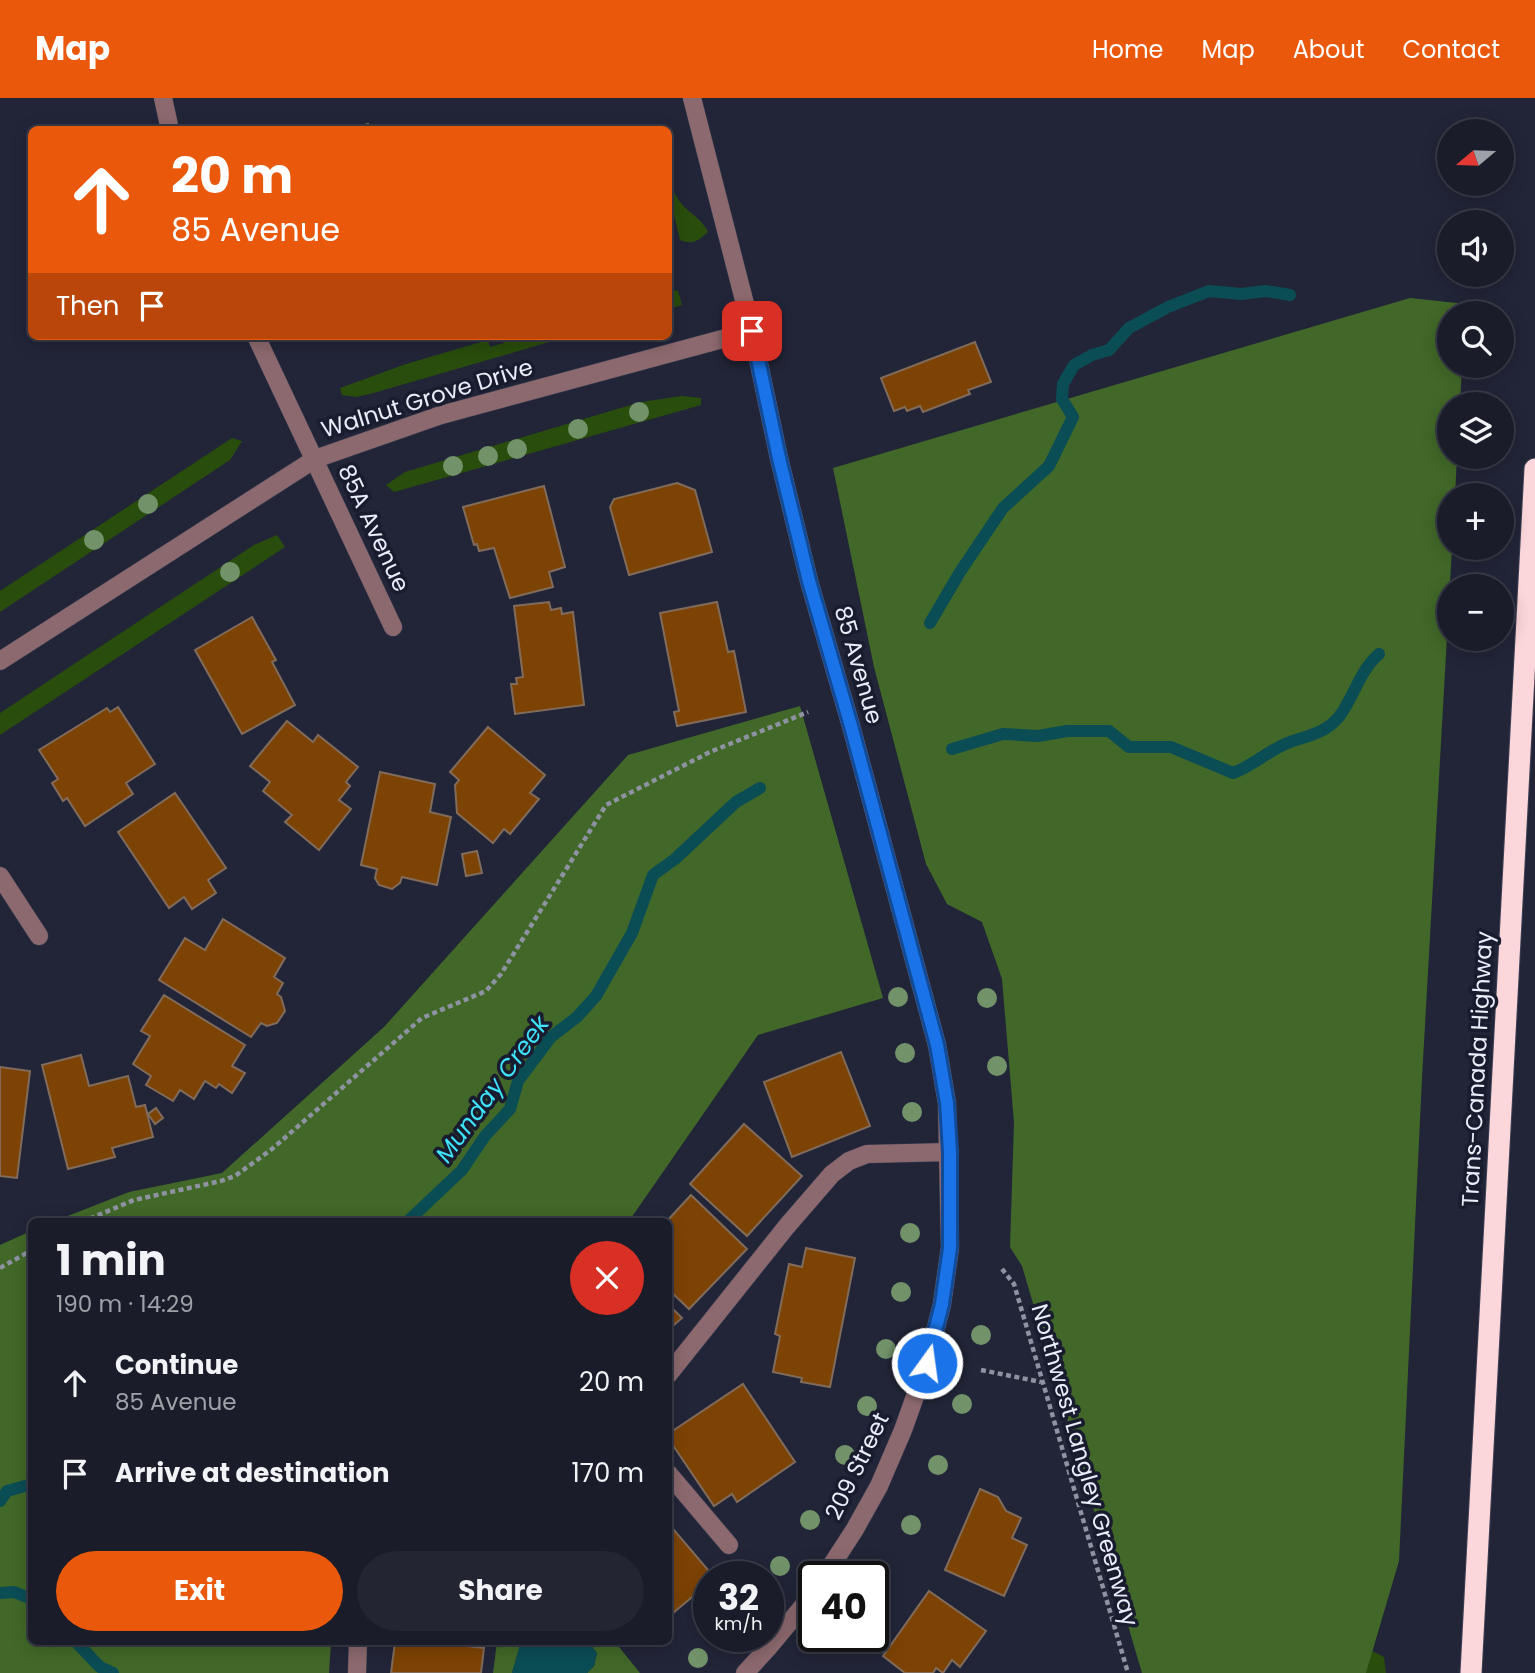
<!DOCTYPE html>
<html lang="en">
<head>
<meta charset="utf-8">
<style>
	:root { --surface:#1a1c2a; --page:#232532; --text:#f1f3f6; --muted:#9fa1a8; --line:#383a47; --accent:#ea580c }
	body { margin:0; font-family:Poppins,sans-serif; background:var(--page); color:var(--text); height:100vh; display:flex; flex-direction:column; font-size:26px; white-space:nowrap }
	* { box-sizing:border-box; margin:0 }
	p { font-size:23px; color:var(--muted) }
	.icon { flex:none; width:38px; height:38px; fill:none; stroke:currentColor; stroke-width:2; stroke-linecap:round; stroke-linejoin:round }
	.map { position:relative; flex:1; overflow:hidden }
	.details { position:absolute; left:28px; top:1120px; width:644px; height:427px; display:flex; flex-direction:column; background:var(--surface); border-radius:10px; box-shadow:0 4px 18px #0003,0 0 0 2px var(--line) }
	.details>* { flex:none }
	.guide { position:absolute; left:28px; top:28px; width:644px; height:214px; border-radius:10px; box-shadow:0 4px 18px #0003,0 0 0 2px var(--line); background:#ea580c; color:#fff; overflow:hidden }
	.needle { width:46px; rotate:251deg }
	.fabs { position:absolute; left:1437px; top:21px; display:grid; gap:14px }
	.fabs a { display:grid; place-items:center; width:77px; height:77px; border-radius:50%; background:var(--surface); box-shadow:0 4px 18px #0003,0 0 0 2px var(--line); font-size:35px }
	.speed { position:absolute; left:693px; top:1463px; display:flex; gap:14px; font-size:35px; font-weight:700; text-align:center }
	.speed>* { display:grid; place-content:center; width:91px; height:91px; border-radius:50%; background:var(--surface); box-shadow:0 4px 18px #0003,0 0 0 2px var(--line); line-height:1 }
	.speed small { font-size:18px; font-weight:400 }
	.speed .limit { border:4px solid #111; border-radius:10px; background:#fff; color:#111 }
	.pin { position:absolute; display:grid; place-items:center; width:60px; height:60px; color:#fff; margin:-30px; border-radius:14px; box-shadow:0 4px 10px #0006 }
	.me { position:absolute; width:77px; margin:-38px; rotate:14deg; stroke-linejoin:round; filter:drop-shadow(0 0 5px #0008) }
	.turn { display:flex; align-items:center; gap:24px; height:147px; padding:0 28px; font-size:32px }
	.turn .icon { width:91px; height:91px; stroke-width:2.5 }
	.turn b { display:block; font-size:49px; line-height:60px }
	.then { display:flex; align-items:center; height:66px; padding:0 28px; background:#0003; gap:14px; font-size:26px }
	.round { display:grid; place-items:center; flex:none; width:74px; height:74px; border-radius:37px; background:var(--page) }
	.summary { display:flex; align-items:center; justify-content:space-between; height:119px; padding:0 28px }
	h1 { font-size:42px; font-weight:700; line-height:52px }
	.button { display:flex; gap:14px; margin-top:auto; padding:14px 28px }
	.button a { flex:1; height:80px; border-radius:42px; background:var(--accent); color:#fff; font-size:28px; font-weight:700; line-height:80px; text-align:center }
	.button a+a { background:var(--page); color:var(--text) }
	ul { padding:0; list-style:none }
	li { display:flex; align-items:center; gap:21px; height:91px; padding:0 28px }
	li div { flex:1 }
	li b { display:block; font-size:26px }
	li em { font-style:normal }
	header { display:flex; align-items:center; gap:42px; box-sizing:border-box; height:98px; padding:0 35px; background:var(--accent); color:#fff }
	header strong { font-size:33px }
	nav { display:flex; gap:38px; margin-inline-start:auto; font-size:24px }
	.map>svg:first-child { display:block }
	.green { fill:#294d0c }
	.forest { fill:#416828 }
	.water { fill:#0b4d55 }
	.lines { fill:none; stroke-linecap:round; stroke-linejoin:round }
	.stream { stroke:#0b4d55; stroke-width:12 }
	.building { fill:#7d4304; stroke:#816c5c; stroke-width:2 }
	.minor-casing { stroke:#3e4153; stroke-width:19 }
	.highway-casing { stroke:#3e4153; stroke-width:23 }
	.path { stroke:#8f92a1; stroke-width:4.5; stroke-dasharray:5 3.5; stroke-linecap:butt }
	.minor { stroke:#8c696e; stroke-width:18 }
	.highway { stroke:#fbd6db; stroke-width:21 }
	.tree { fill:#72936a }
	.route-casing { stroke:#114b97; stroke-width:18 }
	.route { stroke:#1a73e8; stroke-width:12 }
	.labels { text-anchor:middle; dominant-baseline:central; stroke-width:7; stroke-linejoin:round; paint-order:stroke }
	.street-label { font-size:23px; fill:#eaedfa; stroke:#191b2e }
	.water-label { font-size:24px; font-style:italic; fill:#3fe5fc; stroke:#191b2e }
</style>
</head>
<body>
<header>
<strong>Map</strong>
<nav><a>Home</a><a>Map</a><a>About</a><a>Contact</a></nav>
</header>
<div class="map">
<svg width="1535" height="1575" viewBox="0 0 1535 1575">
	<rect width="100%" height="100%" fill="#222538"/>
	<!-- green -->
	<g class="green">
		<path d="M 673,91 C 682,115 700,116 708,134 C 698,143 693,147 680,142 L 669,97 L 669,92 Z"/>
		<path d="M 669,191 L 678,193 L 682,207 L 669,211 Z"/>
		<path d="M 503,238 L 570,238 L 370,296 L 356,299 L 342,297 L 340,290 L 406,266 L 488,242 L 490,249 L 504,245 Z"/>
		<path d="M 682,298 L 701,300 L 701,307 L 394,394 L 386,387 L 405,374 L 641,304 Z"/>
		<path d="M 232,340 L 242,343 L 230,362 L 0,514 L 0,493 Z"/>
		<path d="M 277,437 L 285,449 L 0,637 L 0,615 L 254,447 Z"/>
		<path d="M 1372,1553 L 1384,1559 L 1386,1575 L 1366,1575 Z"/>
	</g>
	<!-- forest -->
	<g class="forest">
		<path d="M 1410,200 L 1466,206 L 1465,215 L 1449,215 L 1449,268 L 1462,268 L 1460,306 L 1449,306 L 1449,359 L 1457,359 L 1455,397 L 1449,397 L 1449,450 L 1452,450 L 1422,980 L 1399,1463 L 1366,1575 L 1142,1575 L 1022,1168 L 1010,1149 L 1014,1024 L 1002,881 L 982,824 L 947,806 L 926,766 L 874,569 L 833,370 Z"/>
		<path d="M 800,608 L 883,900 L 758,937 L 629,1123 L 55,1123 L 129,1094 L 222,1075 L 384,929 L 628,657 Z"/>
		<path d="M 31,1133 L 32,1544 L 325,1544 L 331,1545 L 329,1575 L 0,1575 L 0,1147 Z"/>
		<path d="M 497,1544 L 521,1544 L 512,1575 L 493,1575 Z"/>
		<path d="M 588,1544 L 615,1544 L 640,1575 L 587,1575 L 594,1568 L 597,1555 Z"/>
	</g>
	<!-- water -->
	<path class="water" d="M 521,1544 L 588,1544 L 597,1555 L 594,1568 L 587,1575 L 512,1575 Z"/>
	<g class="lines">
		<!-- stream -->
		<g class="stream">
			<path d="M 930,525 L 960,474 L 1003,410 L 1049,368 L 1073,319 L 1062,301 L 1063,286 L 1074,267 L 1092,257 L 1109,252 L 1129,230 L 1168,209 L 1209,193 L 1241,196 L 1266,193 L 1290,197"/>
			<path d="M 952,651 L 1003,636 L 1038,638 L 1067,633 L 1109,633 L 1129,649 L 1171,649 L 1233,675 C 1252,668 1267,654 1285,646 C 1304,638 1323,637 1338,620 C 1354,600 1359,573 1379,556"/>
			<path d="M 407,1124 L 462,1072 L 485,1038 L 510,1011 L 518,983 L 551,939 L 577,919 L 596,898 L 632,835 L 653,777 L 675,761 L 736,704 L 760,690"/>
			<path d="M 0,1403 L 7,1393 L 32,1386"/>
			<path d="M 0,1495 L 14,1494 L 32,1501"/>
			<path d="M 76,1544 L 100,1569 L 113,1575"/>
		</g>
	</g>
	<!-- building -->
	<g class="building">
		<path d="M 368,26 L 370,32 L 348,32 Z"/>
		<path d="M 975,244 L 991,284 L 968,292 L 970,296 L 923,314 L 920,308 L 907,313 L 905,309 L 894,313 L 881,280 Z"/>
		<path d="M 677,385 L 695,392 L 712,454 L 629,477 L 610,409 L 614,401 Z"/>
		<path d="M 544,388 L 565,469 L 549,474 L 553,489 L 510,500 L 494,450 L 479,453 L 477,446 L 474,447 L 463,409 Z"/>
		<path d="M 549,504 L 551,512 L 561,510 L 562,516 L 573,514 L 584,607 L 515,616 L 511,586 L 517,586 L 516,580 L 523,579 L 514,508 Z"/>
		<path d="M 717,504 L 728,554 L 734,553 L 746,614 L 677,628 L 674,614 L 679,613 L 660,515 Z"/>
		<path d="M 252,519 L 276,562 L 272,564 L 295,607 L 242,636 L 195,552 Z"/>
		<path d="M 118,609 L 155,666 L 126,685 L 133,696 L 85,728 L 67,700 L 63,703 L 52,685 L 58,681 L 39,652 L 107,610 L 110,614 Z"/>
		<path d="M 287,623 L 313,644 L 318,637 L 358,669 L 346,684 L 350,688 L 339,702 L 351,711 L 319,752 L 285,724 L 292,717 L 263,693 L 270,684 L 250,668 Z"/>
		<path d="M 488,629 L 545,677 L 530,695 L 539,701 L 510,736 L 504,731 L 493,745 L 457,715 L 455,687 L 459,682 L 450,674 Z"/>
		<path d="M 380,674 L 435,686 L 430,714 L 451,719 L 437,787 L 402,779 L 400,785 L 392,791 L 379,787 L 375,780 L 377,771 L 361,767 Z"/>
		<path d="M 175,695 L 226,770 L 208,782 L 216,795 L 192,811 L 184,799 L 169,810 L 118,734 Z"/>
		<path d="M 477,753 L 482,775 L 466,778 L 462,756 Z"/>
		<path d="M 223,821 L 285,860 L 274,879 L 283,885 L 277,896 L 281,899 L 285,913 L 277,925 L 267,928 L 261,925 L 251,939 L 159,882 L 185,840 L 205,852 Z"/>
		<path d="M 164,897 L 245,947 L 232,968 L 245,975 L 232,995 L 219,986 L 216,990 L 205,983 L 194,1001 L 180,992 L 173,1003 L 146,987 L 151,978 L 133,966 L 150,938 L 141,933 Z"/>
		<path d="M 841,954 L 870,1028 L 792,1059 L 764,984 Z"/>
		<path d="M 81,957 L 89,988 L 128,978 L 136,1009 L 145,1007 L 153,1039 L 112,1050 L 115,1059 L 68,1071 L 42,967 Z"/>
		<path d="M 0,969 L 30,973 L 17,1080 L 0,1078 Z"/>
		<path d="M 156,1010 L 163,1020 L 155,1026 L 148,1016 Z"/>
		<path d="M 744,1026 L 802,1078 L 747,1138 L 690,1086 Z"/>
		<path d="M 691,1097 L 747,1151 L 689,1211 L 668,1191 L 668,1124 L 666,1124 Z"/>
		<path d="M 806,1150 L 855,1160 L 830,1289 L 801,1284 L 802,1280 L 773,1274 L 780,1238 L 775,1236 L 789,1166 L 802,1169 Z"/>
		<path d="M 668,1206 L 682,1220 L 668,1232 Z"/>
		<path d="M 743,1286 L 795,1364 L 737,1404 L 732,1396 L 714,1408 L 668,1340 L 668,1336 Z"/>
		<path d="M 980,1391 L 998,1399 L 1006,1413 L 1021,1420 L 1012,1440 L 1027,1447 L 1004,1498 L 945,1472 Z"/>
		<path d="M 668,1425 L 714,1479 L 709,1479 L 709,1485 L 668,1519 Z"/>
		<path d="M 929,1493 L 986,1533 L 960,1569 L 952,1562 L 943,1575 L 936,1570 L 933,1575 L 905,1575 L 883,1558 Z"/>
		<path d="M 395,1544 L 433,1544 L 484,1550 L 481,1575 L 391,1575 Z"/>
	</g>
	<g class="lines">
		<!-- minor casing -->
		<g class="minor-casing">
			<g id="minor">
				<path d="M 163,0 L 170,32"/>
				<path d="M 692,0 L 752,233 L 779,360 L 809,483 L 851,628 L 937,947 L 947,1005 L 950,1150 L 942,1206 L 927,1265 L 903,1332 L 879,1388 L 855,1431 L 824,1479"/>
				<path d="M 256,238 L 393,529"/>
				<path d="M 0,563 L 315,361 L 441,317 L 752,233"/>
				<path d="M 0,778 L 39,838"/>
				<path d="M 668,1277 L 787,1128 L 832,1076 L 849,1063 L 867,1056 L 950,1054"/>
				<path d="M 668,1375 L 729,1447"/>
				<path d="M 357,1575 L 358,1544"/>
				<path d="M 745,1575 L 768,1550 L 814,1495"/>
			</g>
		</g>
		<!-- highway casing -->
		<g class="highway-casing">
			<path id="highway" d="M 1471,1575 L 1535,371"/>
		</g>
		<!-- path -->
		<g class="path">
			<path d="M 82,1124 L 134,1102 L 221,1083 L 235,1078 L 272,1051 L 422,920 L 486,893 L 501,876 L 606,707 L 710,654 L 808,614"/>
			<path d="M 0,1170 L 32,1152"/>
			<path d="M 1002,1171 L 1014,1186 L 1128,1575"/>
			<path d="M 981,1272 L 1041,1284"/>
		</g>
		<!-- minor -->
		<use href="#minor" class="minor"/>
		<!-- highway -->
		<use href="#highway" class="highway"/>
	</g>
	<!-- trees -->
	<g class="tree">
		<circle cx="639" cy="314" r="10"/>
		<circle cx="578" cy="331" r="10"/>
		<circle cx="517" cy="351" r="10"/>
		<circle cx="488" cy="358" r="10"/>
		<circle cx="453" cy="368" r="10"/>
		<circle cx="148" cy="406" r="10"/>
		<circle cx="94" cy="442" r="10"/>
		<circle cx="230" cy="474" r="10"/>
		<circle cx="898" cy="899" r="10"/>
		<circle cx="987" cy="900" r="10"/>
		<circle cx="905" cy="955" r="10"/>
		<circle cx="997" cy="968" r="10"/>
		<circle cx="912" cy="1014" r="10"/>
		<circle cx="910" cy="1135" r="10"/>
		<circle cx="901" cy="1194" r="10"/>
		<circle cx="981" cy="1237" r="10"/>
		<circle cx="886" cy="1251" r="10"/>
		<circle cx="962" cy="1306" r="10"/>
		<circle cx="867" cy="1308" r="10"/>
		<circle cx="845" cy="1357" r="10"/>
		<circle cx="938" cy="1367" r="10"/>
		<circle cx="810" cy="1422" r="10"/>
		<circle cx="911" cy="1427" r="10"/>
		<circle cx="780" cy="1468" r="10"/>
		<circle cx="698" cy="1560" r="10"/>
	</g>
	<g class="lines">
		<!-- route casing -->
		<g class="route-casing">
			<path id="route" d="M 752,233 L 779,360 L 809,483 L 851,628 L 937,947 L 947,1005 L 950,1054 L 950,1150 L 942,1206 L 927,1265"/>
		</g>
		<!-- route -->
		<use href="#route" class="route"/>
	</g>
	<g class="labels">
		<!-- street labels -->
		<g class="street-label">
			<text transform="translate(427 300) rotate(-17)">Walnut Grove Drive</text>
			<text transform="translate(374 430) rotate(65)">85A Avenue</text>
			<text transform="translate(859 567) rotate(74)">85 Avenue</text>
			<text transform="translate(1477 971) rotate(-87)">Trans-Canada Highway</text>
			<text transform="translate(1085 1367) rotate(74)">Northwest Langley Greenway</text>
			<text transform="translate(857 1368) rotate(-64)">209 Street</text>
		</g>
		<!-- water labels -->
		<g class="water-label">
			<text transform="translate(492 991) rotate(-54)">Munday Creek</text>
		</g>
	</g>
</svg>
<div class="fabs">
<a><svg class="needle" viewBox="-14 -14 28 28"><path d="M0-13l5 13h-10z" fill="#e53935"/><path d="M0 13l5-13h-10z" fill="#9fa1a8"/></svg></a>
<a><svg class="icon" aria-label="sound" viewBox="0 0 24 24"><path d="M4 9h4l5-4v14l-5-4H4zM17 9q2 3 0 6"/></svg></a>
<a><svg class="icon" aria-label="search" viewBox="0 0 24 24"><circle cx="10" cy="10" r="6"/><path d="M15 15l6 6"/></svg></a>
<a><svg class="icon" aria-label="layers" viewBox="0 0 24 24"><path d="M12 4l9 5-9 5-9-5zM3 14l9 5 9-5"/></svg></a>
<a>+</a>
<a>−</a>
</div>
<div class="speed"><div>32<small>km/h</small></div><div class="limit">40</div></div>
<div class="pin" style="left:752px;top:233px;background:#d93025"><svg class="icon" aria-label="arrive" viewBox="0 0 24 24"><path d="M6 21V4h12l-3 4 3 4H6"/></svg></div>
<svg class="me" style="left:927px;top:1265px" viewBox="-20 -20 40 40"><circle r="17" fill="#1a73e8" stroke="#fff" stroke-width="3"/><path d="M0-11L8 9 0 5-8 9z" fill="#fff"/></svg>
<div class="guide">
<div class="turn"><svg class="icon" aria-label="ahead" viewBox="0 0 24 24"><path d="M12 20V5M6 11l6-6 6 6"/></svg><div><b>20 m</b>85 Avenue</div></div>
<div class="then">Then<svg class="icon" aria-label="arrive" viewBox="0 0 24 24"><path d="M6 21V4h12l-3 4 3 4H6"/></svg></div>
</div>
<section class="details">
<div class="summary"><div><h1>1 min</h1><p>190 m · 14:29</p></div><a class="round" style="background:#d93025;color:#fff"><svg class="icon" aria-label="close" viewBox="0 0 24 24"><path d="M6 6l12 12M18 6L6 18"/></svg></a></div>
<ul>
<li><svg class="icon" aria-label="ahead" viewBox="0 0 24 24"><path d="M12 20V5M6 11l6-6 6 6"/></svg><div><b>Continue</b><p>85 Avenue</p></div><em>20 m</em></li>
<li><svg class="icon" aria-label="arrive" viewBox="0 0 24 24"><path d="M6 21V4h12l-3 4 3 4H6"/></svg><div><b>Arrive at destination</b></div><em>170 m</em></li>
</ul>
<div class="button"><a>Exit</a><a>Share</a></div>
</section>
</div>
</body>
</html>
